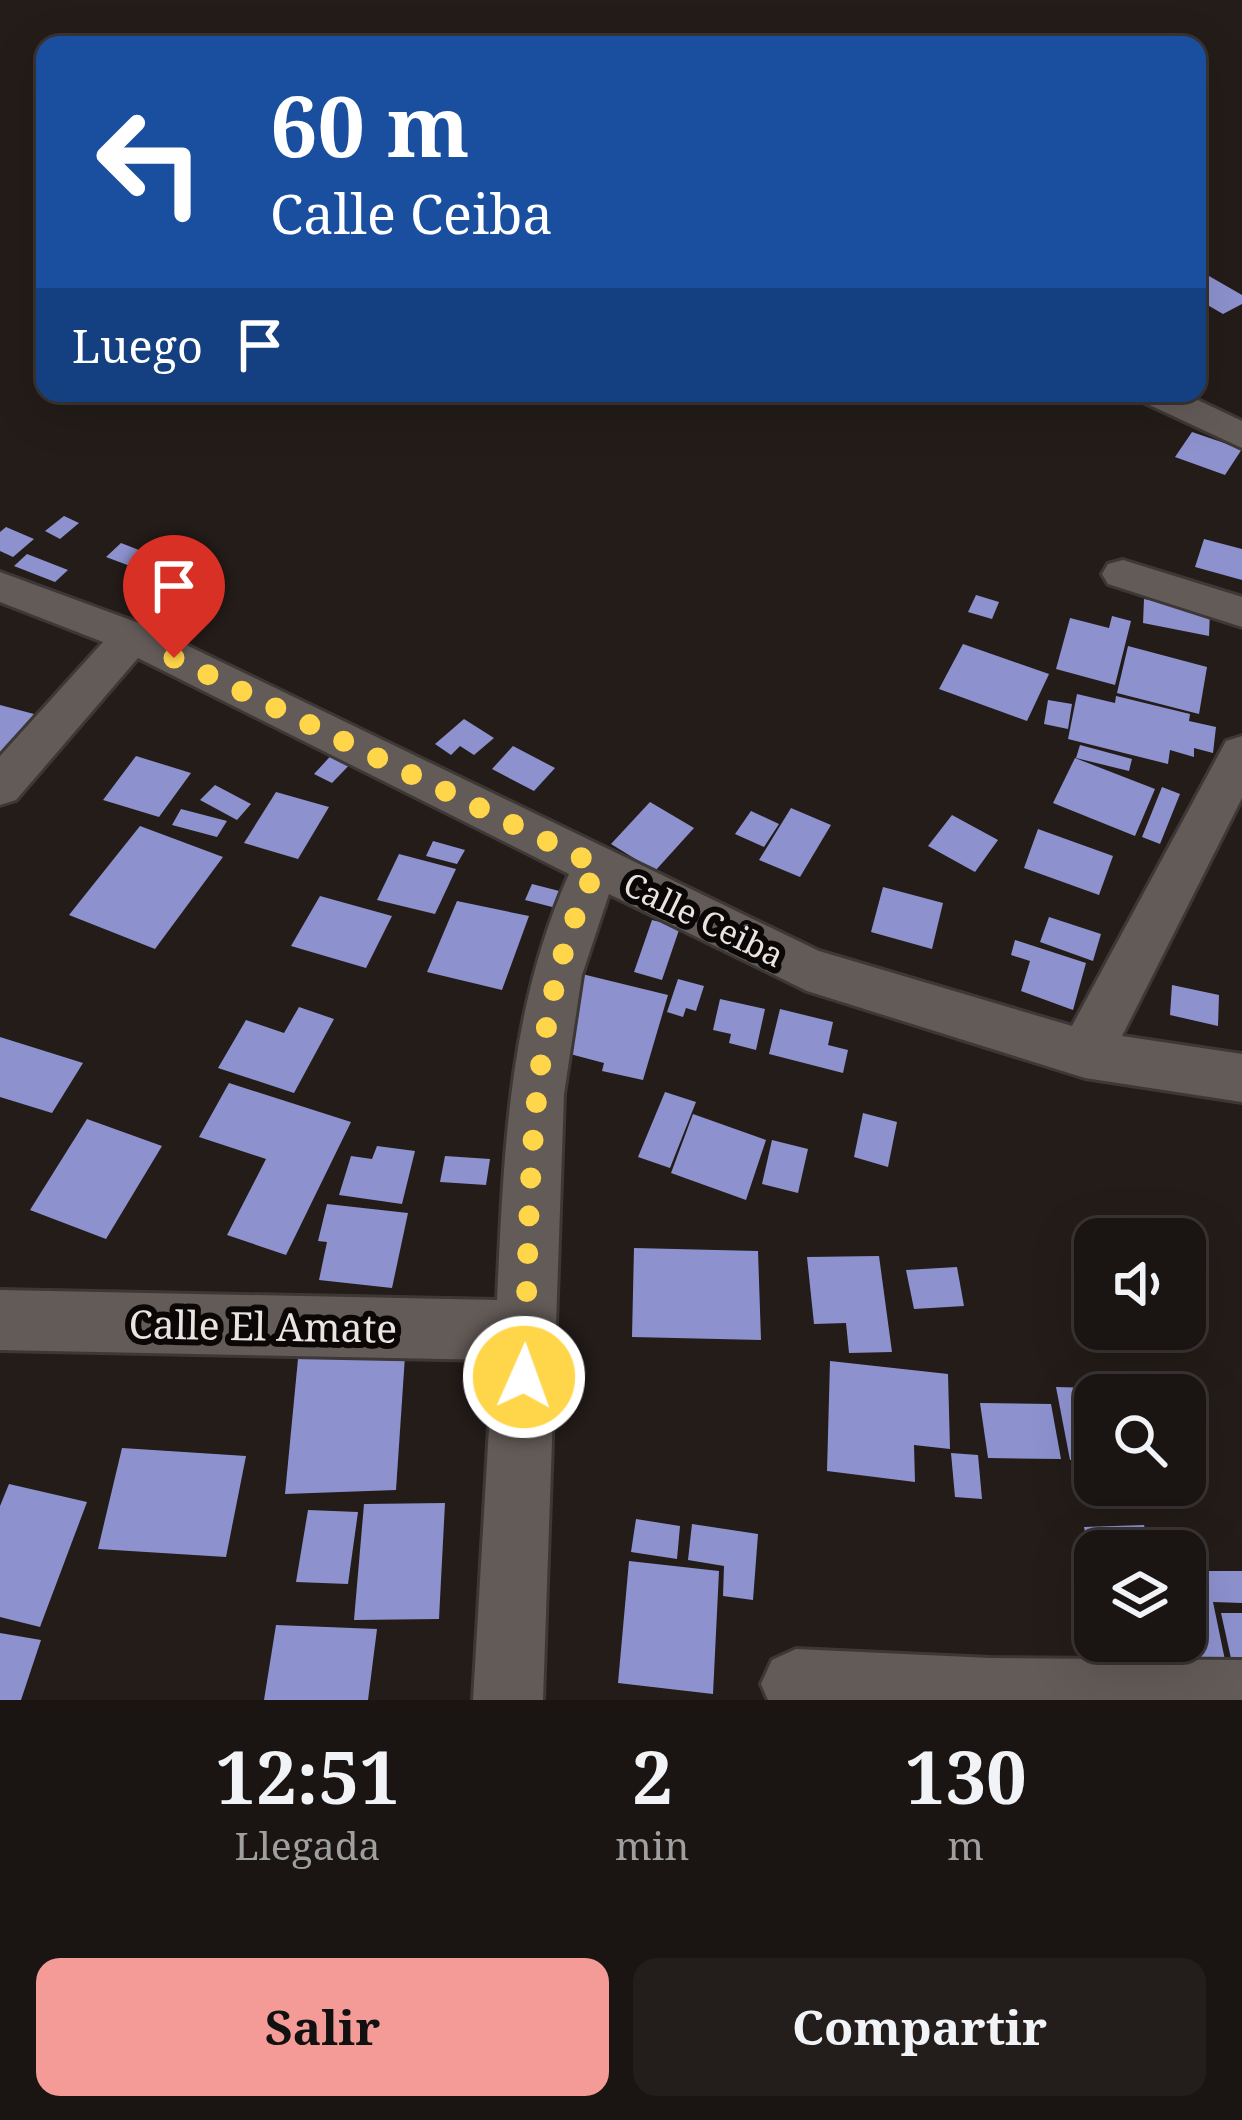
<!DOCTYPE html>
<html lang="es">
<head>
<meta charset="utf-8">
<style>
	:root { --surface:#1a1513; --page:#231e1c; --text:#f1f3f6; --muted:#9f9fa0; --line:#383433; --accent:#f59b97 }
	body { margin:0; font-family:"Noto Serif",serif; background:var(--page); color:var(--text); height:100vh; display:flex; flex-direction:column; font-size:45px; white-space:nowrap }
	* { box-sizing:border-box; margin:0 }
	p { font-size:39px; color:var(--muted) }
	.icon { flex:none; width:66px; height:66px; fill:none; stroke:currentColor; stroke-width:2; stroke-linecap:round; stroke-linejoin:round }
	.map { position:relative; height:1700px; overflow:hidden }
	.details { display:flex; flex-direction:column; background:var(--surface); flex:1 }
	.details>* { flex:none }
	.hud { position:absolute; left:36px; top:36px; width:1170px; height:366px; border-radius:24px; box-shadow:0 12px 48px #0002,0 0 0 3px var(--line); background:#1a4fa0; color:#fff; overflow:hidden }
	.controls { position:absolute; left:1074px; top:1218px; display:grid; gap:24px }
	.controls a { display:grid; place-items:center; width:132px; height:132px; border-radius:24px; background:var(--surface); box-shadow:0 12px 48px #0002,0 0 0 3px var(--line); font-size:60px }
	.pin { position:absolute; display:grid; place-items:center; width:102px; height:102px; color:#fff; margin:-123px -51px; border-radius:50% 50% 50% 0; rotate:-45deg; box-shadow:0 0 12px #0007 }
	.pin .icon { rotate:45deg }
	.me { position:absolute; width:132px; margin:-66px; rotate:2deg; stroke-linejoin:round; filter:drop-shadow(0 0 9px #0008) }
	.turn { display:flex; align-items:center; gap:42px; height:252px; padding:0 36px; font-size:54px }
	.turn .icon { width:156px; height:156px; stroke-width:2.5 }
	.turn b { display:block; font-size:84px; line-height:102px }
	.then { display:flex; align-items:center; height:114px; padding:0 36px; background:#0003; gap:24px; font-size:45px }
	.eta { display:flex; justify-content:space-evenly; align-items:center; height:204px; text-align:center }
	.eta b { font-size:72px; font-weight:700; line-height:84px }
	.action { display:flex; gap:24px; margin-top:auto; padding:24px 36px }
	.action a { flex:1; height:138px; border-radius:24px; background:var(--accent); color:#111; font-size:48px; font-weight:700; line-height:138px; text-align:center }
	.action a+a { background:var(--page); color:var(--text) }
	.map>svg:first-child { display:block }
	.building { fill:#8d92cf }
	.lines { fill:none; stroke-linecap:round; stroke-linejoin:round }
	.minor-casing { stroke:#3d3836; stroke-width:6 }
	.minor { fill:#635b58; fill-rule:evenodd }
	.route { stroke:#ffd54a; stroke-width:21; stroke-dasharray:0 37.8 }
	.labels { text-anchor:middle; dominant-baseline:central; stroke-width:12; stroke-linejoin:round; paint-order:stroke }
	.street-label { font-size:33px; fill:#e9e4e2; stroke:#0a0706 }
	.near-street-label { font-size:39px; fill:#e9e4e2; stroke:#0a0706 }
</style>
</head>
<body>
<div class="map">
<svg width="1242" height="1700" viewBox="0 0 1242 1700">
	<rect width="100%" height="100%" fill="#231c19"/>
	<!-- building -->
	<g class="building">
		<path d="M 1209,276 L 1242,295 L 1242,304 L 1223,314 L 1204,303 L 1197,307 L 1197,282 Z"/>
		<path d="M 1192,432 L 1242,449 L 1225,475 L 1175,457 Z"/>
		<path d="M 64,516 L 79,523 L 60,539 L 45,531 Z"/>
		<path d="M 6,527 L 34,539 L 13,557 L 0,551 L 0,532 Z"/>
		<path d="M 1204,539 L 1242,549 L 1242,580 L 1195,567 Z"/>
		<path d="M 121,543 L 144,552 L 130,566 L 106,557 Z"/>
		<path d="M 27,554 L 68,570 L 55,582 L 14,566 Z"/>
		<path d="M 976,595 L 999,602 L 992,619 L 968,612 Z"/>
		<path d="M 1144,599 L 1210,611 L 1209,636 L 1143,623 Z"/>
		<path d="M 1112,616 L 1131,621 L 1115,685 L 1056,669 L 1070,618 L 1109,628 Z"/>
		<path d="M 963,644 L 1049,674 L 1027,721 L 939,689 Z"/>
		<path d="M 1128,646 L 1207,667 L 1199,714 L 1117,693 Z"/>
		<path d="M 1077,694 L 1115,703 L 1116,696 L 1190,714 L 1189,721 L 1216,727 L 1213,753 L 1194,748 L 1194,757 L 1170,750 L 1168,764 L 1068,739 Z"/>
		<path d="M 1048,700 L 1072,704 L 1068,729 L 1044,724 Z"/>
		<path d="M 0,705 L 34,714 L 0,759 Z"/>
		<path d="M 464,719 L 494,738 L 474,755 L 460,746 L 451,755 L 435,744 Z"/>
		<path d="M 1080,745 L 1132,759 L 1129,771 L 1076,758 Z"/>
		<path d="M 513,746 L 555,768 L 534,791 L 492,769 Z"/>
		<path d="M 338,748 L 357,757 L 332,783 L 314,774 Z"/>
		<path d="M 136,756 L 191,773 L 159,817 L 103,800 Z"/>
		<path d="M 1075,758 L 1155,789 L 1135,836 L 1053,803 Z"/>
		<path d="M 215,785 L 251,804 L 237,820 L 200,800 Z"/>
		<path d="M 1162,787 L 1180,794 L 1160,844 L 1142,837 Z"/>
		<path d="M 276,792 L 329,807 L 298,859 L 244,843 Z"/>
		<path d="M 650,802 L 694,828 L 655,871 L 611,844 Z"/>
		<path d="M 791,808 L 831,825 L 800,877 L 759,860 Z"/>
		<path d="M 181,809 L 227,821 L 217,837 L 172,825 Z"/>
		<path d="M 751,811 L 779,824 L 764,847 L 735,834 Z"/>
		<path d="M 952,815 L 998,840 L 975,872 L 928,846 Z"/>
		<path d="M 140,826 L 223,857 L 155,949 L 69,915 Z"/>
		<path d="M 1038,829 L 1113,856 L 1099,895 L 1024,868 Z"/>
		<path d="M 433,841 L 465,850 L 457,864 L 426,856 Z"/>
		<path d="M 399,854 L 456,869 L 435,914 L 377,900 Z"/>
		<path d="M 532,884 L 567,893 L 560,909 L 525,900 Z"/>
		<path d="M 883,887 L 943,903 L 932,949 L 871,932 Z"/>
		<path d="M 320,896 L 392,916 L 366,968 L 291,946 Z"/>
		<path d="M 457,901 L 529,916 L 502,990 L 427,972 Z"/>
		<path d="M 1049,917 L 1101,934 L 1093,961 L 1040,942 Z"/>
		<path d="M 652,920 L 680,927 L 662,980 L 634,972 Z"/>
		<path d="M 1015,940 L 1086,963 L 1073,1010 L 1021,991 L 1030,961 L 1011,955 Z"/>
		<path d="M 582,974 L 668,995 L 643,1080 L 602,1071 L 604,1063 L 555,1050 Z"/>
		<path d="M 678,979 L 704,986 L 696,1011 L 686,1008 L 683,1017 L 667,1012 Z"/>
		<path d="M 1172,985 L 1219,995 L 1218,1026 L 1170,1015 Z"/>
		<path d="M 720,999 L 765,1009 L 756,1050 L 729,1043 L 731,1034 L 713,1030 Z"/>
		<path d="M 299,1007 L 334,1019 L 294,1093 L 218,1068 L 246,1020 L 284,1033 Z"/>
		<path d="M 780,1009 L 833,1022 L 828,1045 L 848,1050 L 843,1073 L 769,1054 Z"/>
		<path d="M 0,1037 L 83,1063 L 52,1113 L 0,1097 Z"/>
		<path d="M 229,1083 L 351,1122 L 286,1255 L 227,1235 L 266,1159 L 199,1137 Z"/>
		<path d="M 665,1092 L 696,1102 L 670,1168 L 638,1157 Z"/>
		<path d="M 863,1113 L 897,1122 L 888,1167 L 854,1157 Z"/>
		<path d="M 693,1114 L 766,1140 L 746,1200 L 671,1173 Z"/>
		<path d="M 87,1119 L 162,1146 L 106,1239 L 30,1210 Z"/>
		<path d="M 772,1140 L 808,1149 L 798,1193 L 762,1184 Z"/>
		<path d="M 377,1146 L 415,1151 L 402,1204 L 339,1195 L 351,1156 L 372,1159 Z"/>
		<path d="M 445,1156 L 490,1159 L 486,1185 L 440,1182 Z"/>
		<path d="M 327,1204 L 408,1213 L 392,1288 L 319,1280 L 327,1242 L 318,1241 Z"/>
		<path d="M 634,1248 L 758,1251 L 761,1340 L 632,1337 Z"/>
		<path d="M 879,1256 L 892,1352 L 849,1353 L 846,1323 L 814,1324 L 807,1257 Z"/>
		<path d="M 957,1267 L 964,1306 L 914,1309 L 906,1270 Z"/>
		<path d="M 405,1356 L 396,1490 L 285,1494 L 298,1359 Z"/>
		<path d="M 830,1361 L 948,1374 L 950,1449 L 914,1445 L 915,1482 L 827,1471 Z"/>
		<path d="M 1056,1387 L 1096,1388 L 1095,1460 L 1070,1460 Z"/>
		<path d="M 980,1403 L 1051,1404 L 1061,1459 L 988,1458 Z"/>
		<path d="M 122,1448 L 246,1456 L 226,1557 L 98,1549 Z"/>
		<path d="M 951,1453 L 978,1455 L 982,1499 L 955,1497 Z"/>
		<path d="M 9,1484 L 87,1502 L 40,1627 L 0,1617 L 0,1506 Z"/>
		<path d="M 445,1503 L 439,1619 L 354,1620 L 364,1504 Z"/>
		<path d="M 308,1510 L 358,1512 L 348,1584 L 296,1582 Z"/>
		<path d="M 636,1519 L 680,1526 L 677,1559 L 631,1552 Z"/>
		<path d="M 692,1524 L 758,1534 L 753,1600 L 723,1596 L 724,1566 L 688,1560 Z"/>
		<path d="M 1144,1525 L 1151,1551 L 1095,1551 L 1093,1570 L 1084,1527 Z"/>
		<path d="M 629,1561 L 719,1571 L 713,1694 L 618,1683 Z"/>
		<path d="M 1185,1571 L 1242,1571 L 1242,1603 L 1213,1602 L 1226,1665 L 1202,1664 Z"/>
		<path d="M 1221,1613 L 1242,1613 L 1242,1681 L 1236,1681 Z"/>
		<path d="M 276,1625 L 377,1629 L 368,1700 L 264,1700 Z"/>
		<path d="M 0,1633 L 41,1640 L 21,1700 L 0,1700 Z"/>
	</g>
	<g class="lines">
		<!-- minor casing -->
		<g class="minor-casing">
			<g id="minor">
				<path d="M 1136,393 L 1183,393 L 1242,421 L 1242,448 L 1141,401 Z"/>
				<path d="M 1123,560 L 1242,597 L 1242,627 L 1108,584 L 1102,574 L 1108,564 Z"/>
				<path d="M 0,572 L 147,626 L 819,951 L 1072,1026 L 1226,741 L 1242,736 L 1242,798 L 1122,1036 L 1242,1054 L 1242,1102 L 1085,1078 L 807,991 L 609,894 L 582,975 L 564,1094 L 543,1700 L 473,1700 L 493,1360 L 0,1350 L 0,1290 L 497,1300 C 504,1154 508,1010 569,874 L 138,658 L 16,800 L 0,805 L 0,756 L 103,642 L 0,602 Z"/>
				<path d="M 796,1649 L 990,1658 L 1242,1660 L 1242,1700 L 768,1700 L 761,1684 L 772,1660 Z"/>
			</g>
		</g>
		<!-- minor -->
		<use href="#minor" class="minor"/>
	</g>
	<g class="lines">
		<!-- route -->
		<path class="route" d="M 174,658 L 598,866 C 522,1009 531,1217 524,1377"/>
	</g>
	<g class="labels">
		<!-- street labels -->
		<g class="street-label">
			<text transform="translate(704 919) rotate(26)">Calle Ceiba</text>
		</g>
		<!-- near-street labels -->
		<g class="near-street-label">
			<text transform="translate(263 1325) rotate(1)">Calle El Amate</text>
		</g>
	</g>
</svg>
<div class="controls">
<a><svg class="icon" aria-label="sound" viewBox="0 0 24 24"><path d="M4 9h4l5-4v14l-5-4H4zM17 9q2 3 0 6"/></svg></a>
<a><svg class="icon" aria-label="search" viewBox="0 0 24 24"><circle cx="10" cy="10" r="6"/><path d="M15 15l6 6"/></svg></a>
<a><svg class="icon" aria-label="layers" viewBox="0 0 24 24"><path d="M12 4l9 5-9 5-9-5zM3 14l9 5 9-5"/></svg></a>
</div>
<div class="pin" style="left:174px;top:658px;background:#d93025"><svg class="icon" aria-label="arrive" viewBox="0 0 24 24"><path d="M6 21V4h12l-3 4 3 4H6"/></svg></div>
<svg class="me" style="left:524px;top:1377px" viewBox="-20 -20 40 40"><circle r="17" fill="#ffd54a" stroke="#fff" stroke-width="3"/><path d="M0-11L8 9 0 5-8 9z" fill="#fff"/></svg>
<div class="hud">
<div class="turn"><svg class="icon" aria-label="left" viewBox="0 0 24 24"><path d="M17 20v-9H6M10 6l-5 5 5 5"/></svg><div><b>60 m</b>Calle Ceiba</div></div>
<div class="then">Luego<svg class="icon" aria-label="arrive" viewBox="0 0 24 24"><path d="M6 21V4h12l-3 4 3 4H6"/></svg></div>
</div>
</div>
<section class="details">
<div class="eta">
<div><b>12:51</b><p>Llegada</p></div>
<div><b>2</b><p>min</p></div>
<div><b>130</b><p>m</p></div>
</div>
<div class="action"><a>Salir</a><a>Compartir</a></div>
</section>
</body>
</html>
